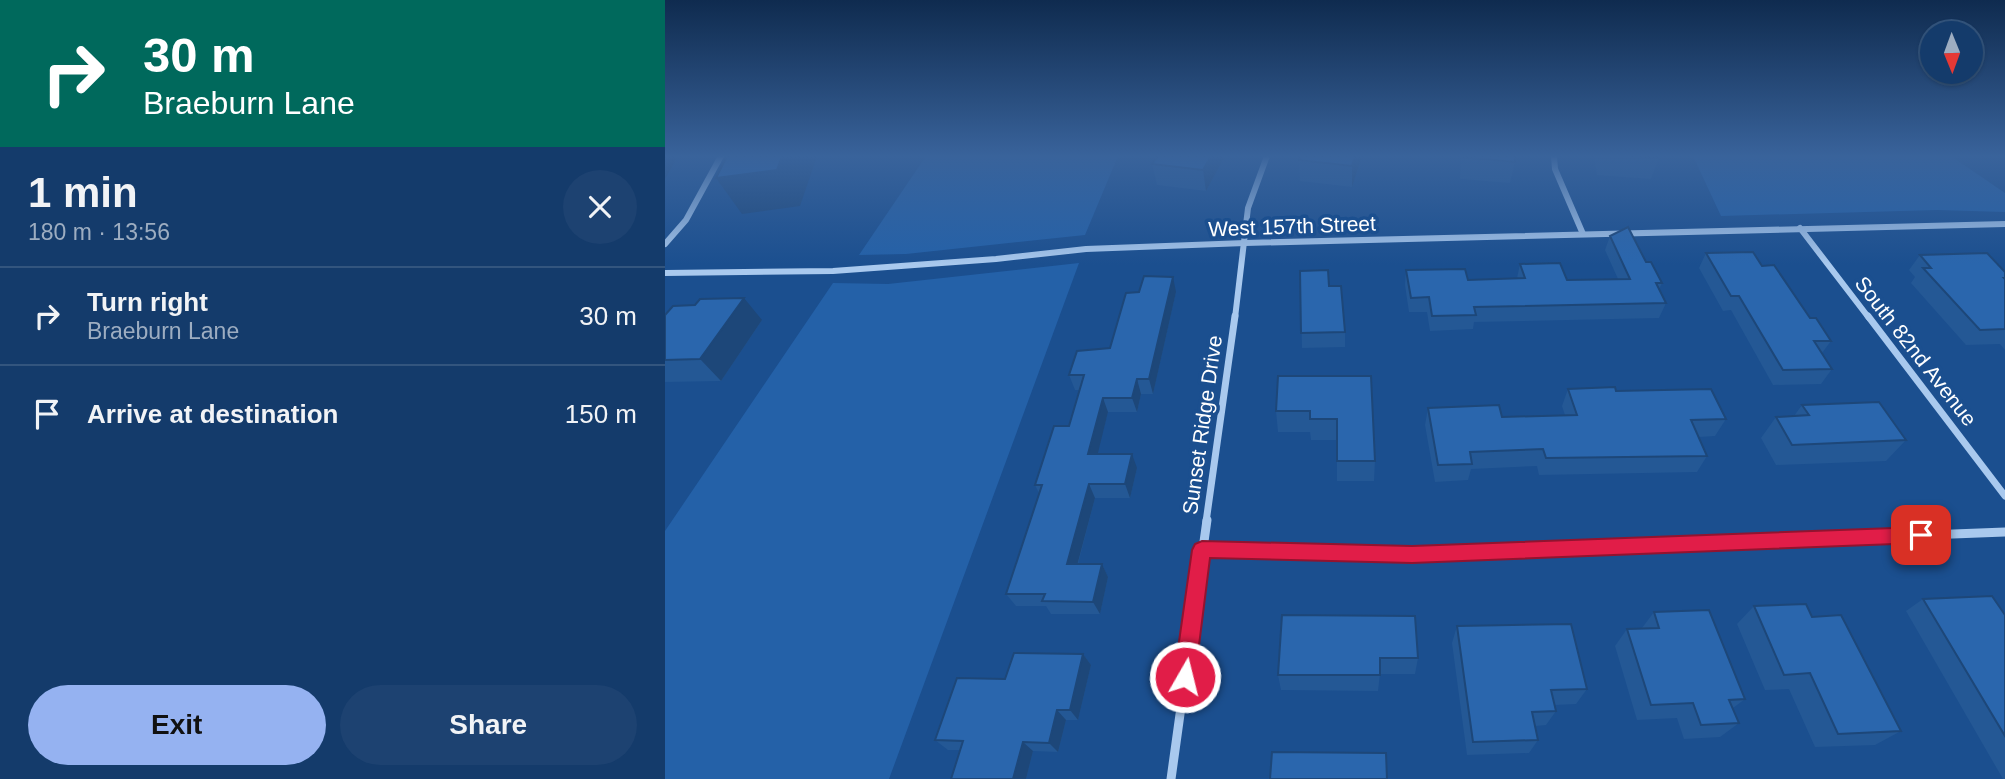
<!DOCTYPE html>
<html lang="en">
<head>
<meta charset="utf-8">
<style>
	:root { --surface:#143b6b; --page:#1d4271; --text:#f1f3f6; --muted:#9dadc1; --line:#33557e; --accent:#95b2f1 }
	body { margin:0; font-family:Arial,sans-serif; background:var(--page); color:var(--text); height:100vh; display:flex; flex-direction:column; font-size:26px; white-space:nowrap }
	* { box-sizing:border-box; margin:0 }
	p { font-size:23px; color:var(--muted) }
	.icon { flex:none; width:38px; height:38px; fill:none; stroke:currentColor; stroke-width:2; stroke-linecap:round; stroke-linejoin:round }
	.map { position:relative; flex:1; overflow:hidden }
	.side { display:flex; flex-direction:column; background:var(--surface); width:665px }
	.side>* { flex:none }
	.banner { background:#00695c; color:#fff; overflow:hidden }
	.needle { width:46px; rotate:179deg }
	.fabs { position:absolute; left:1255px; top:21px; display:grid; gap:14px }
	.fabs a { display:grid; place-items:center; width:63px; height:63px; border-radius:50%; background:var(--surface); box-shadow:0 2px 5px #0004,0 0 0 2px var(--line); font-size:35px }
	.pin { position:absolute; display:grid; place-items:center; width:60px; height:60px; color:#fff; margin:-30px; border-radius:14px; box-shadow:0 4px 10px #0006 }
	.me { position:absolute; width:77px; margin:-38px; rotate:8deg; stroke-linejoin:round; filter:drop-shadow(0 0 5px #0008) }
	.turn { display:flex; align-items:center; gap:24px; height:147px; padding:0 28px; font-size:32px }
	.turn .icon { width:91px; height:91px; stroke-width:2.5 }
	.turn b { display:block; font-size:49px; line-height:60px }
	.round { display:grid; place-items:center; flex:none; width:74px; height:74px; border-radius:37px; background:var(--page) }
	.head { display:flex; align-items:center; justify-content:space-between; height:119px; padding:0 28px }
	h1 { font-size:42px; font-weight:600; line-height:52px }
	.button { display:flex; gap:14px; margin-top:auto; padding:14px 28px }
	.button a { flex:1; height:80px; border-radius:42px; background:var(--accent); color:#111; font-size:28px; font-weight:600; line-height:80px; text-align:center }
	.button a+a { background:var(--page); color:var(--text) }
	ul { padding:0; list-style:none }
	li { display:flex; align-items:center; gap:21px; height:98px; padding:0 28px; border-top:2px solid var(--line) }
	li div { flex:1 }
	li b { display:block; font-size:26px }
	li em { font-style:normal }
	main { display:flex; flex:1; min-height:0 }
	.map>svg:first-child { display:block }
	.green { fill:#2461a8 }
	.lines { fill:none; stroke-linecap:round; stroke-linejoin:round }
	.street-far2 { stroke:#a9c9ee; stroke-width:6 }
	.street-far1 { stroke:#a9c9ee; stroke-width:7 }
	.street { stroke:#a9c9ee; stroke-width:9 }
	.wall { fill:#245895 }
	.shaded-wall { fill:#1d4779 }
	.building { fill:#2a66ad; stroke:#1d4779; stroke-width:2 }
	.route { fill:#e11d48; stroke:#92132f; stroke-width:2 }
	.labels { text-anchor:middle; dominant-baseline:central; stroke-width:7; stroke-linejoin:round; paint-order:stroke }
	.street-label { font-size:21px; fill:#fff; stroke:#1b4f8f }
</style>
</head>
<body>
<main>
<section class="side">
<div class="banner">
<div class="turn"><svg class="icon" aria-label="right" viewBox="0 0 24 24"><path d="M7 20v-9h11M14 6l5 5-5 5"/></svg><div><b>30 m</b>Braeburn Lane</div></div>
</div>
<div class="head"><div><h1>1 min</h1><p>180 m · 13:56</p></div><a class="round"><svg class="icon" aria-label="close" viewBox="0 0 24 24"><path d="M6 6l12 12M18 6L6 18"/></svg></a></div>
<ul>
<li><svg class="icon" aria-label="right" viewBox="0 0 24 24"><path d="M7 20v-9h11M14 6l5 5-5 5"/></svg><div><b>Turn right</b><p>Braeburn Lane</p></div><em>30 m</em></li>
<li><svg class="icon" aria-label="arrive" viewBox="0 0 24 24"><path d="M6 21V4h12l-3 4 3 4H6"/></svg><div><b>Arrive at destination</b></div><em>150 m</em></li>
</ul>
<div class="button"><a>Exit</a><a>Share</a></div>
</section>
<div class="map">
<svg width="1340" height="779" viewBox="0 0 1340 779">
	<rect width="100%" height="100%" fill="#1b4f8f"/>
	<!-- green -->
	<g class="green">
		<path d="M 261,156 L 453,156 L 420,235 L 241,254 L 194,255 Z"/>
		<path d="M 1028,156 L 1286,156 L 1340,193 L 1340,212 L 1272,210 L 1056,216 Z"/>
		<path d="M 414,263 L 224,779 L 0,779 L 0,531 L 168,283 L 223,284 Z"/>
	</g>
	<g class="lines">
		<!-- street-far2 -->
		<g class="street-far2">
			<path d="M 889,156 L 890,169 L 918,234"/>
			<path d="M 1135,228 L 1204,318"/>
			<path d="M 0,244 L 21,220 L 56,156"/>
			<path d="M 0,273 L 168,271 L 331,259 L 421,249 L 580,243 L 1340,224"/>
			<path d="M 570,318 L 583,208 L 602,156"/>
		</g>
		<!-- street-far1 -->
		<g class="street-far1">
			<path d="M 1203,316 L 1340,496"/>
			<path d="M 541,522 L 570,316"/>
		</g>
		<!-- street -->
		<g class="street">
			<path d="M 537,550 L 747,555 L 1340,532"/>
			<path d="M 506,779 L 542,520"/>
		</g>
	</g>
	<!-- wall -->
	<g class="wall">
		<path d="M 493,156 L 560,156 L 541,191 L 492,185 L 487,164 Z"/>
		<path d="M 636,156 L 697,156 L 687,187 L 635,181 L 634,160 Z"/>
		<path d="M 796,156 L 850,156 L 850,162 L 845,183 L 795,179 Z"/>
		<path d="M 929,156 L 993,156 L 994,158 L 986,179 L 932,175 Z"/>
		<path d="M 945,236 L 981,262 L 997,283 L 994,289 L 1001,303 L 994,318 L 809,322 L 808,329 L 765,331 L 762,312 L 744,312 L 740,285 L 741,270 L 803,280 L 852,278 L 855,264 L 902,280 L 953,279 L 940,250 Z"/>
		<path d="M 1041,253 L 1097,266 L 1166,341 L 1157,353 L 1167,369 L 1156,384 L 1108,385 L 1066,310 L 1058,311 L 1034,268 Z"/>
		<path d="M 1255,255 L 1340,272 L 1340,350 L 1335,344 L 1301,345 L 1246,283 L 1250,277 L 1244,270 Z"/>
		<path d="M 635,271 L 664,286 L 680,332 L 680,347 L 637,348 Z"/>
		<path d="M 511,292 L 488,394 L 476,394 L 472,412 L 443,412 L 432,454 L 472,468 L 465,498 L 430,498 L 413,564 L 437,564 L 443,577 L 435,614 L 386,614 L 381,606 L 351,606 L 341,594 L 374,493 L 370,485 L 404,426 L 414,390 L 410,390 L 404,375 L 445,348 Z"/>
		<path d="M 0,315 L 97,320 L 56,381 L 0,382 Z"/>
		<path d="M 706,376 L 710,461 L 709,481 L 672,481 L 672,440 L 646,440 L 645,432 L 613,432 L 611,411 Z"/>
		<path d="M 903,389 L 951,391 L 1061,419 L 1050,436 L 1034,437 L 1042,456 L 1032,472 L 874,475 L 872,466 L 806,469 L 803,480 L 770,482 L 760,425 L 763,408 L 837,417 L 900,415 L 897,406 Z"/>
		<path d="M 1137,405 L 1241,440 L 1221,461 L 1111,465 L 1096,438 L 1111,417 L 1129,416 Z"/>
		<path d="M 1258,599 L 1340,615 L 1340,779 L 1338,779 L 1241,611 Z"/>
		<path d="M 1089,606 L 1147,617 L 1236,731 L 1210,745 L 1150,747 L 1124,689 L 1100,690 L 1072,624 Z"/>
		<path d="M 989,612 L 1080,699 L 1068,708 L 1074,723 L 1055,737 L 1019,739 L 1012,718 L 972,720 L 950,646 L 962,629 L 977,628 Z"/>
		<path d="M 617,615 L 753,658 L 750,674 L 715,674 L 713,691 L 616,690 L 613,675 Z"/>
		<path d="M 792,626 L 922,689 L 911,704 L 890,705 L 891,711 L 881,725 L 870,726 L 873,740 L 864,753 L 802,755 L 787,643 Z"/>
		<path d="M 418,654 L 426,665 L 413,720 L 401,720 L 393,752 L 368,751 L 361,779 L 286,779 L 295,750 L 283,750 L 270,740 L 340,679 Z"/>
	</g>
	<!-- shaded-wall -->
	<g class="shaded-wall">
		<path d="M 0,156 L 13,156 L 0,179 Z"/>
		<path d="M 117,156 L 152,156 L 135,206 L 77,214 L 51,178 Z"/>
		<path d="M 546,156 L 560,156 L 541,191 L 538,170 Z"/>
		<path d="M 690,156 L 697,156 L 687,187 L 687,166 Z"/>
		<path d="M 508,277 L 511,292 L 488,394 L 484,379 Z"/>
		<path d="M 79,298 L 97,320 L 56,381 L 35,359 Z"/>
		<path d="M 472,379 L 476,394 L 472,412 L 467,398 Z"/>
		<path d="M 438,398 L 443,412 L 429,469 L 423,454 Z"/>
		<path d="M 467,454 L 472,468 L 465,498 L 460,484 Z"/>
		<path d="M 424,484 L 430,498 L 409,577 L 402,564 Z"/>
		<path d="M 437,564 L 443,577 L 435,614 L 428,602 Z"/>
		<path d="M 418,654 L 426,665 L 413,720 L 405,710 Z"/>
		<path d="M 392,710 L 401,720 L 393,752 L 384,743 Z"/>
		<path d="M 358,742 L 368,751 L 361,779 L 348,779 Z"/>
	</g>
	<!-- building -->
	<g class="building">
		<path d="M 62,156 L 117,156 L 112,170 L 51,178 Z"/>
		<path d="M 493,156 L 546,156 L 538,170 L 487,164 Z"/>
		<path d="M 636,156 L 690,156 L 687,166 L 634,160 Z"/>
		<path d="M 798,156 L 850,156 L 850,162 L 798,157 Z"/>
		<path d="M 965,156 L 993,156 L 994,158 Z"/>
		<path d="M 963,227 L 981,262 L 986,262 L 997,283 L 991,283 L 1001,303 L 809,307 L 811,315 L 767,316 L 764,297 L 746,298 L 741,270 L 800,269 L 803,280 L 860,278 L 855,264 L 895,263 L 902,280 L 965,279 L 945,236 Z"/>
		<path d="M 1088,252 L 1097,266 L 1109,265 L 1145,318 L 1151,318 L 1166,341 L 1149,341 L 1167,369 L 1118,370 L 1074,296 L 1066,296 L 1041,253 Z"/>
		<path d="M 1322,253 L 1340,272 L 1340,278 L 1339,278 L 1340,279 L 1340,329 L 1315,330 L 1258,268 L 1266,268 L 1255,255 Z"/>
		<path d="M 663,270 L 664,286 L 676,286 L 680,332 L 636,333 L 635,271 Z"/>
		<path d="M 479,276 L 508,277 L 484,379 L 472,379 L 467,398 L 438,398 L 423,454 L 467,454 L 460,484 L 424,484 L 402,564 L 437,564 L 428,602 L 377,601 L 380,594 L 341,594 L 377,485 L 370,485 L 389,426 L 404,426 L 419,375 L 404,375 L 412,351 L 445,348 L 461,293 L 474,292 Z"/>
		<path d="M 79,298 L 35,359 L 0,360 L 0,315 L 8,306 L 30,305 L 35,299 Z"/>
		<path d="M 613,376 L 706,376 L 710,461 L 672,461 L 672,419 L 645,419 L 645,411 L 611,411 Z"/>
		<path d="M 950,387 L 951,391 L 1046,389 L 1061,419 L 1026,420 L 1042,456 L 881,458 L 878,449 L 805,452 L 807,464 L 773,465 L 763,408 L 834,405 L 837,417 L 912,415 L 903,389 Z"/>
		<path d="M 1214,402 L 1241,440 L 1127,445 L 1111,417 L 1144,415 L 1137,405 Z"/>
		<path d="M 1327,596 L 1340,615 L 1340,736 L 1258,599 Z"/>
		<path d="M 1141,604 L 1147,617 L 1176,615 L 1236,731 L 1173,734 L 1145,673 L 1119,675 L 1089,606 Z"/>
		<path d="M 1044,610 L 1080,699 L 1064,700 L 1074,723 L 1036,725 L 1028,703 L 986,705 L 962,629 L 994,628 L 989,612 Z"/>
		<path d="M 617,615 L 750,616 L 753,658 L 715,658 L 715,675 L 613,675 Z"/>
		<path d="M 906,624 L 922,689 L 886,690 L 891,711 L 867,712 L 873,740 L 808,742 L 792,626 Z"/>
		<path d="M 349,653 L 418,654 L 405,710 L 392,710 L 384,743 L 358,742 L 348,779 L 286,779 L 298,741 L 270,740 L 292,678 L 340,679 Z"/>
		<path d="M 607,752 L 721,753 L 722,779 L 605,779 Z"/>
	</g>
	<!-- sky -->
	<linearGradient id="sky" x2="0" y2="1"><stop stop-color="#0f2b4f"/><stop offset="0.59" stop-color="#39639b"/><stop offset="1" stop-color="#39639b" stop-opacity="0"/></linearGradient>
	<rect width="1340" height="265" fill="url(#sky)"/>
	<!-- route -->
	<path class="route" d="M 1256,527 L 1263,529 L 1266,535 L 1263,541 L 1256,543 L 747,563 L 545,558 L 530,677 L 527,685 L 520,688 L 512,685 L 509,677 L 527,550 L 530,544 L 537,541 L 747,546 Z"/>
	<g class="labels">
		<!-- street labels -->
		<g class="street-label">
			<text transform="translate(627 226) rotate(-2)">West 157th Street</text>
			<text transform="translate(1251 351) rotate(52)">South 82nd Avenue</text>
			<text transform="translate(537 425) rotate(-82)">Sunset Ridge Drive</text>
		</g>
	</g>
</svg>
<div class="fabs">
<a><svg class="needle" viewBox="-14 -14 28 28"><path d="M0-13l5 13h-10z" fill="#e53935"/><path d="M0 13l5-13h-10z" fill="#9dadc1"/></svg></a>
</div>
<div class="pin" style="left:1256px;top:535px;background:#d93025"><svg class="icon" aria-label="arrive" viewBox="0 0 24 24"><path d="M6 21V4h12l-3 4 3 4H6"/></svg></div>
<svg class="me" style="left:520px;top:677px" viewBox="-20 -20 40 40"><circle r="17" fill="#e11d48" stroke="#fff" stroke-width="3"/><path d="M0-11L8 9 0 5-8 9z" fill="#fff"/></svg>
</div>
</main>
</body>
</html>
